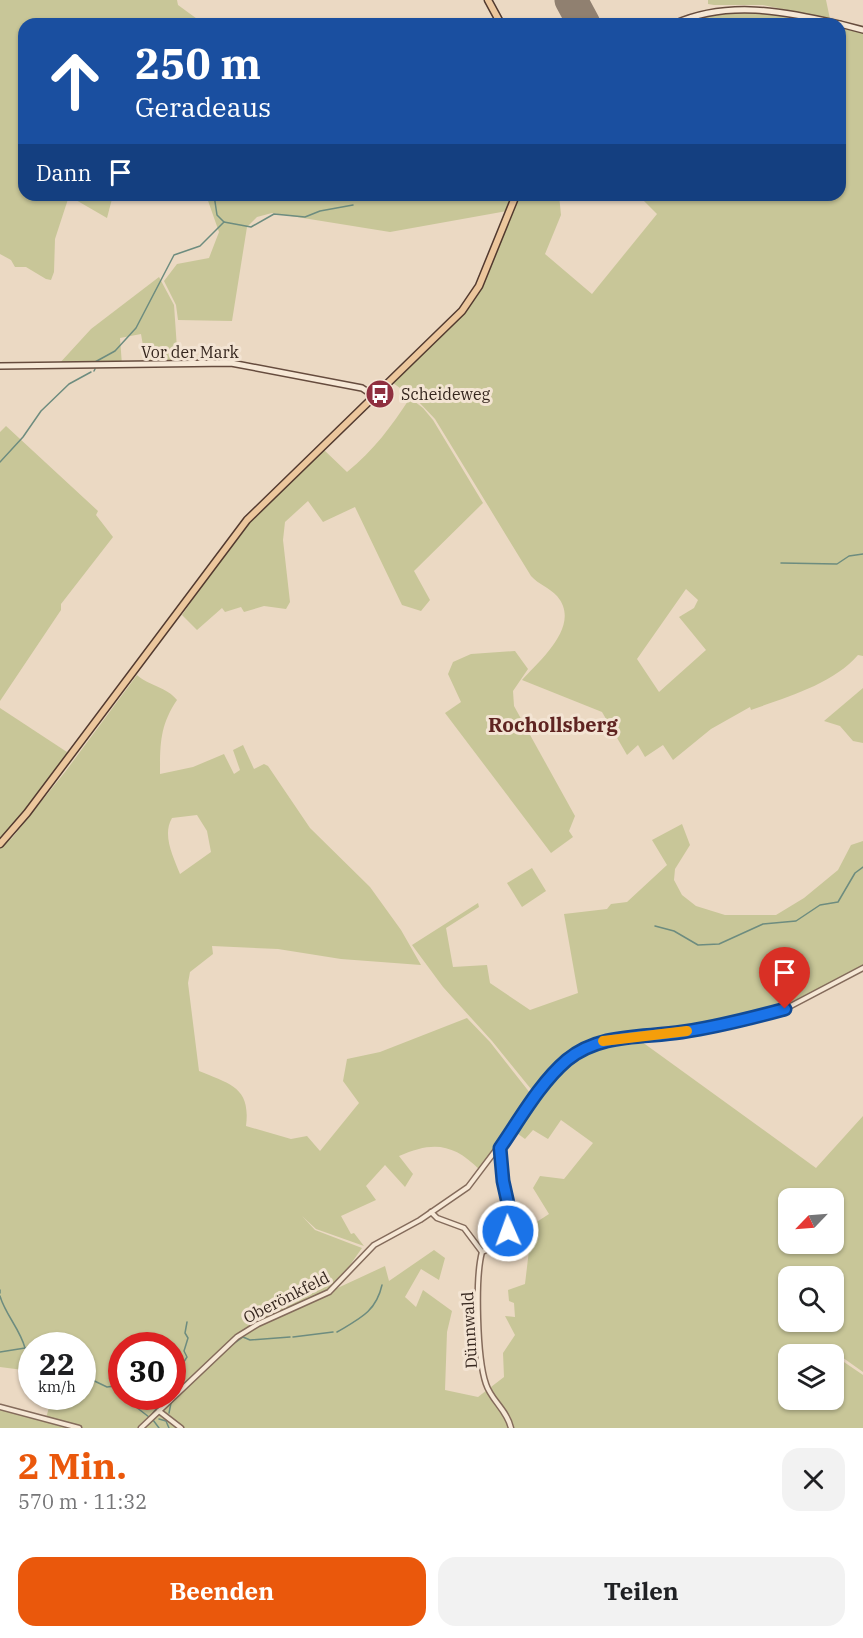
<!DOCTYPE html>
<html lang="de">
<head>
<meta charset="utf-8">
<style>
	:root { --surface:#fff; --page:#f2f2f2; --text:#202124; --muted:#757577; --accent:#ea580c }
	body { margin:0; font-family:"IBM Plex Serif",serif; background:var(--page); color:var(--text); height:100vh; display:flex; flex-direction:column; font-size:22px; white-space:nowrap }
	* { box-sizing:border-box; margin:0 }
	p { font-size:20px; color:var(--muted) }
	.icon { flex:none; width:33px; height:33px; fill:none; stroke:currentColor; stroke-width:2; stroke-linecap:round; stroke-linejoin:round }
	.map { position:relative; height:1428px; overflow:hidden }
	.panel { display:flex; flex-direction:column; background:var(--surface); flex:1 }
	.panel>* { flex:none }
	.banner { position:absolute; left:18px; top:18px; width:828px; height:183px; border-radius:18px; box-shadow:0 2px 4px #0004; background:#1a4fa0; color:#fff; overflow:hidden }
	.needle { width:39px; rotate:245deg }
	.tools { position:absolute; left:778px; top:1188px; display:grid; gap:12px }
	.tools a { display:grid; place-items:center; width:66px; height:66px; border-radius:12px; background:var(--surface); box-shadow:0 2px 4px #0004; font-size:30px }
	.speed { position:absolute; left:18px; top:1332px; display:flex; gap:12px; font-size:30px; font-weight:700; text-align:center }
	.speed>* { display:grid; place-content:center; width:78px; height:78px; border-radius:50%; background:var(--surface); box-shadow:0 2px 4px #0004; line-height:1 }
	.speed small { font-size:15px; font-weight:400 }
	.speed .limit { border:9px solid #d22; background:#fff; color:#111 }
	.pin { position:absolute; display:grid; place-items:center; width:51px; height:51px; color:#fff; margin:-62px -26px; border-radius:50% 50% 50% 0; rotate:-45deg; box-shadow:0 0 6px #0007 }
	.pin .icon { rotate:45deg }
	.me { position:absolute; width:66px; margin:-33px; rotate:358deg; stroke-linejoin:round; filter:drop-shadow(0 0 4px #0008) }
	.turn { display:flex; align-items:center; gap:21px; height:126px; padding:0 18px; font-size:27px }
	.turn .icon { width:78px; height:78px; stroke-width:2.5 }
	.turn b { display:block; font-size:42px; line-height:51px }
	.then { display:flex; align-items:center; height:57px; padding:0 18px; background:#0003; gap:12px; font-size:22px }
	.round { display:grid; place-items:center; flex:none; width:63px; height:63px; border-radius:18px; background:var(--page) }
	.head { display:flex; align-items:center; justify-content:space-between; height:102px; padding:0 18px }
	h1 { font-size:36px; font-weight:700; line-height:45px; color:var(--accent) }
	.cta { display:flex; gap:12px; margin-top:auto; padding:12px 18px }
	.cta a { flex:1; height:69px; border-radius:18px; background:var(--accent); color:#fff; font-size:24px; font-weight:700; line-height:69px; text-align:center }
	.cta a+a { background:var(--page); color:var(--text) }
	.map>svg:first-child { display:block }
	.green { fill:#c8c698; fill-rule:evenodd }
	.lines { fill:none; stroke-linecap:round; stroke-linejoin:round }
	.stream { stroke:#6d8c7f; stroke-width:1.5 }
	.runway { stroke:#908070; stroke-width:33 }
	.street-casing { stroke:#846b5b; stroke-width:7 }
	.secondary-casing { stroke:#664c3e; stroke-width:8 }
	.primary-casing { stroke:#523a2f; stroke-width:9 }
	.street { stroke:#f6e8d6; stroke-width:4 }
	.secondary { stroke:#f6e8d6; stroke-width:5 }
	.primary { stroke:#ecc79d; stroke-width:6 }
	.route-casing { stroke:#114b97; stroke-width:15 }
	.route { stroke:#1a73e8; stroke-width:10 }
	.slow { stroke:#f59e0b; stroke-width:10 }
	.labels { text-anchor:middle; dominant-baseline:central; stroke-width:6; stroke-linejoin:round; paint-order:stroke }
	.street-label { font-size:16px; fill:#35261e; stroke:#f3e4d3 }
	.poi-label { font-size:16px; fill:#35261e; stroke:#f3e4d3; text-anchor:start }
	.quarter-label { font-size:20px; font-weight:bold; fill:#5f2421; stroke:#f3e4d3 }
</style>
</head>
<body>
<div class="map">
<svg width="863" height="1428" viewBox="0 0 863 1428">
	<rect width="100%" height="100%" fill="#ebd9c3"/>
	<!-- green -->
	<g class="green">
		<path d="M 0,0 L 177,0 L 178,5 L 204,24 L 24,24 L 24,195 L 113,195 L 107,218 L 69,196 L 55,239 L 54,272 L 51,280 L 46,279 L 26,267 L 15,267 L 11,260 L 0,254 Z"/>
		<path d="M 708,0 L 826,0 L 830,19 L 763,5 L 714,5 L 708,4 Z"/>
		<path d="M 732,9 L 784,14 L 826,24 L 681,24 Z"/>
		<path d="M 840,28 L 863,33 L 863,656 L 858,655 C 833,684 787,697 751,710 L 750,707 L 711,729 L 673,760 L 663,745 L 645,757 L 638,745 L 627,755 L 602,712 L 522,680 C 540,660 582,625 557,596 C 550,588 538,584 531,576 L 435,419 L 417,400 L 393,383 L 471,301 L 518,195 L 559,195 L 561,215 L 545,254 L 592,294 L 657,214 L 638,195 L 840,195 ZM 686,589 L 698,600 L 694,608 L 679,617 L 706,650 L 659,692 L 637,659 Z"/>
		<path d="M 206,195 L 514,195 L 507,211 L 390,232 L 272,213 L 257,217 L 247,227 L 232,321 L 178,320 L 176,305 L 164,281 L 177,264 L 209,258 L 219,232 Z"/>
		<path d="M 159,277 L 174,305 L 178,363 L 146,363 L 141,334 L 120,338 L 122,365 L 58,365 L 91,329 Z"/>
		<path d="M 410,398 L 423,408 L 433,420 L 483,503 L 414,571 L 430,600 L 421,611 L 402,605 L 355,507 L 323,522 L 308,501 L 285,522 L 283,540 L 290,602 L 286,609 L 264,606 L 244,612 L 241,607 L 225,612 L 222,608 L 197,630 L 182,615 L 228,548 L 249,522 L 323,449 L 347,472 C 374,450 391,427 410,398 Z"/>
		<path d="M 6,426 L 98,511 L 96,515 L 113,537 L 61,604 L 61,610 L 0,701 L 0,432 Z"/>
		<path d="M 515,651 L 528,669 L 513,691 L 514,706 L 575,816 L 569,831 L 573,837 L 551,853 L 445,713 L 461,702 L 448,674 L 453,662 L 471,654 Z"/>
		<path d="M 137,675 C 149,686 167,687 177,700 C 160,725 160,744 160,774 L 193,767 L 224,754 L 234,774 L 240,770 L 233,750 L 243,745 L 254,769 L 264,764 L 268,766 L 310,828 L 370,887 L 401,930 L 421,965 L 341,959 L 278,949 L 212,946 L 213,954 L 190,972 L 188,983 L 199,1071 C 230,1084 251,1087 246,1126 L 291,1139 L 307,1136 L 320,1151 L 359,1103 L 343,1081 L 347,1059 L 380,1052 L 467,1018 L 490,1042 L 534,1098 L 480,1170 C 453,1143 433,1141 399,1156 L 413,1174 L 405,1187 L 385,1165 L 366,1186 L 376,1200 L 341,1216 L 351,1234 L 354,1233 L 364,1246 L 316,1229 L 302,1216 L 315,1230 L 362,1248 L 336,1285 L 288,1311 L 385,1266 L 389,1281 L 434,1250 L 445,1258 L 439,1280 L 421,1269 L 405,1297 L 416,1307 L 423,1290 L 452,1311 L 447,1332 L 445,1390 L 478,1397 L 504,1377 L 503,1353 L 515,1335 L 505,1316 L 515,1317 L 514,1303 L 509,1301 L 508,1290 L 525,1284 L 532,1225 L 549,1214 L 533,1188 L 540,1176 L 564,1179 L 593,1143 L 561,1120 L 548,1139 L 533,1130 L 525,1139 L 514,1131 C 546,1084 574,1037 638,1039 L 816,1168 L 863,1116 L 863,1372 L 832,1350 L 841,1360 L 863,1375 L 863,1428 L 181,1428 L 159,1411 L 235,1338 L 173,1395 L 172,1346 L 122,1346 L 122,1396 L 171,1397 L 139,1428 L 0,1428 L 0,1407 L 46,1418 L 52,1397 L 82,1396 L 82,1346 L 32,1346 L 31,1371 L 0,1367 L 0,848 L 12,838 L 65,772 ZM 197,815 L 207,831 L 211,852 L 180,874 C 173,856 162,835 172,818 ZM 789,1198 L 834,1198 L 834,1244 L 789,1244 ZM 789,1276 L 834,1276 L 834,1322 L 789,1322 ZM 789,1354 L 834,1354 L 834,1400 L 789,1400 Z"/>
		<path d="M 863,688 L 863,743 L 853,741 L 840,726 L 824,721 Z"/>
		<path d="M 0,708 L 70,754 L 7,834 L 0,838 Z"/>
		<path d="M 682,824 L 690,845 L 675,869 L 674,880 L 682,895 L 696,906 L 725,915 L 776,915 L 804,898 L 838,870 L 851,845 L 863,841 L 863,965 L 800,1000 L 771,1011 L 686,1029 L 608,1038 L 591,1043 L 550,1076 L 535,1094 L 492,1041 L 443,987 L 412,945 L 478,903 L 479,907 L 446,928 L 453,967 L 487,965 L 490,983 L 530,1010 L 578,993 L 564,914 L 607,909 L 611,904 L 627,902 L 667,865 L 652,840 Z"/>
		<path d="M 532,868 L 546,891 L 522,907 L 507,883 Z"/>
		<path d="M 160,1412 L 178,1428 L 143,1428 Z"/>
	</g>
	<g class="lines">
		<!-- stream -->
		<g class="stream">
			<path d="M 224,222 L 251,227 L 274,214 L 305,217 L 320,211 L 353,205"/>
			<path d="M 95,362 L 115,351 L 136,328 L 174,255 L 200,246 L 224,222 L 217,215 L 214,195"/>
			<path d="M 94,371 L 95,369"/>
			<path d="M 0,462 L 23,437 L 41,411 L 69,384 L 91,372"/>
			<path d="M 781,563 L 837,564 L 849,556 L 863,554"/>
			<path d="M 655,926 L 674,931 L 698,945 L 719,944 L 763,924 L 796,921 L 820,905 L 838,902 L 855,873 L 863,867"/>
			<path d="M 0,1290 L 0,1293"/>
			<path d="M 0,1296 C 5,1314 20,1329 25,1348"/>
			<path d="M 337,1332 C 359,1319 376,1312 382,1285"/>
			<path d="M 293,1337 L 333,1332"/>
			<path d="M 229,1347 L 243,1337 L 250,1340 L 290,1337"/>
			<path d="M 0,1352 L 25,1348 L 32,1350"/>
			<path d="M 82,1375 L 107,1387 L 115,1386 L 122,1396"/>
			<path d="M 172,1380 L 187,1357 L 184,1351 L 188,1338 L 185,1333 L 187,1322"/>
			<path d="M 123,1397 L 149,1417"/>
			<path d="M 153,1413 L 166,1396"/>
			<path d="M 169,1413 L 171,1403 L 191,1383"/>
			<path d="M 159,1419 L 166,1421 L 169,1428"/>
			<path d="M 153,1420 L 159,1428"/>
		</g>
		<!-- runway -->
		<path class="runway" d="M 571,0 L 584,24"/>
		<!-- street casing -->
		<g class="street-casing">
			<g id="street">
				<path d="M 500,1148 C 503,1161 501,1174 504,1187 C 511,1221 520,1236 482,1252 C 475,1278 477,1358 486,1384 C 491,1400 507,1410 511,1428"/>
				<path d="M 431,1212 L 437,1218 L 464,1228 L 482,1252"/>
				<path d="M 0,1407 L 79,1428"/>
				<path d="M 159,1411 L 181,1428"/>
				<path d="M 141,1428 L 237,1337 L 258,1324 L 329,1292 L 374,1245 L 420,1220 L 468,1187 L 551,1077 L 568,1060 L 586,1048 L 609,1040 L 683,1032 L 785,1009 L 863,968"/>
			</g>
		</g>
		<!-- secondary casing -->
		<g class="secondary-casing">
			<g id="secondary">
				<path d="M 674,24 C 727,0 784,11 839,24"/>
				<path d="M 840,24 L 863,30"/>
				<path d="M 0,366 L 231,363 L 362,388 L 374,396"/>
			</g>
		</g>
		<!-- primary casing -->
		<g class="primary-casing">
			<g id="primary">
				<path d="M 488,0 L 501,24"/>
				<path d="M 0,844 L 27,813 L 247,520 L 462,311 L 479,286 L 516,195"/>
			</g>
		</g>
		<!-- street -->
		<use href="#street" class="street"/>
		<!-- secondary -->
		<use href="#secondary" class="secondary"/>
		<!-- primary -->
		<use href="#primary" class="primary"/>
	</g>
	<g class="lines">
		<!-- route casing -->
		<g class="route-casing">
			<path id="route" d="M 508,1231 L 511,1217 L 503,1181 L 500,1148 C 520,1119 540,1083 567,1060 C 600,1033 642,1038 682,1032 C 716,1027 752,1018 785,1009"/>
		</g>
		<!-- route -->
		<use href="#route" class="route"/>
		<!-- slow -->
		<path class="slow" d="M 603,1041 L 687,1031"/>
	</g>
	<!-- icons -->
	<defs>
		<g id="bus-disc" transform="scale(1.5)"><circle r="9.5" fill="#8f2f3f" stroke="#f3e4d3"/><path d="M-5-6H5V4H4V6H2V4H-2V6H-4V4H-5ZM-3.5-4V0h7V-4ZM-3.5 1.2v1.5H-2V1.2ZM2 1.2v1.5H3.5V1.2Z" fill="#fff"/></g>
	</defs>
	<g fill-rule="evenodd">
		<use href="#bus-disc" x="380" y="394"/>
	</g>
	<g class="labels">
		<!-- street labels -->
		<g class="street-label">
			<text x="190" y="352">Vor der Mark</text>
			<text transform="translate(286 1297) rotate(-27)">Oberönkfeld</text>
			<text transform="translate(469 1330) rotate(-93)">Dünnwald</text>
		</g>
		<!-- poi labels -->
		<g class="poi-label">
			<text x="401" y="394">Scheideweg</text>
		</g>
		<!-- quarter labels -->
		<g class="quarter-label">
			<text x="553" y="724">Rochollsberg</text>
		</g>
	</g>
</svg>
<div class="tools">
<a><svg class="needle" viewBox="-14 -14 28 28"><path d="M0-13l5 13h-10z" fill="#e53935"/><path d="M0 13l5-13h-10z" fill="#757577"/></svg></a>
<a><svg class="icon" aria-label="search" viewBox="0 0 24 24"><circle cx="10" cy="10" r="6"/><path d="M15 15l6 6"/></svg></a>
<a><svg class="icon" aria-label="layers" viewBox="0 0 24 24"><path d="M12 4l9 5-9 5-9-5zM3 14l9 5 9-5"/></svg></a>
</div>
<div class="speed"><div>22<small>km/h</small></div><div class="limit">30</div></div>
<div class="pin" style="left:785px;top:1009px;background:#d93025"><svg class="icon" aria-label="arrive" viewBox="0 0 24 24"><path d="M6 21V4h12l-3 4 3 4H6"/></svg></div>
<svg class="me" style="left:508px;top:1231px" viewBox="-20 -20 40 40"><circle r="17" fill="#1a73e8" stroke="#fff" stroke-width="3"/><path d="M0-11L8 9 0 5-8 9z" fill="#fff"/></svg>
<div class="banner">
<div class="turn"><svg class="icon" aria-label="ahead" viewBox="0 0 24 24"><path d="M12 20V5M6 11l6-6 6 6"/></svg><div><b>250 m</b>Geradeaus</div></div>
<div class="then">Dann<svg class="icon" aria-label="arrive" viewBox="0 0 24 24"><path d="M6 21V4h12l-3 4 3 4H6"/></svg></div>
</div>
</div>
<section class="panel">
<div class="head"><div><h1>2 Min.</h1><p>570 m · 11:32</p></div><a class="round"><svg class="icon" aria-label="close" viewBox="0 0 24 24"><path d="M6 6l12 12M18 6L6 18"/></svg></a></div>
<div class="cta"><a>Beenden</a><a>Teilen</a></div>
</section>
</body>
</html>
